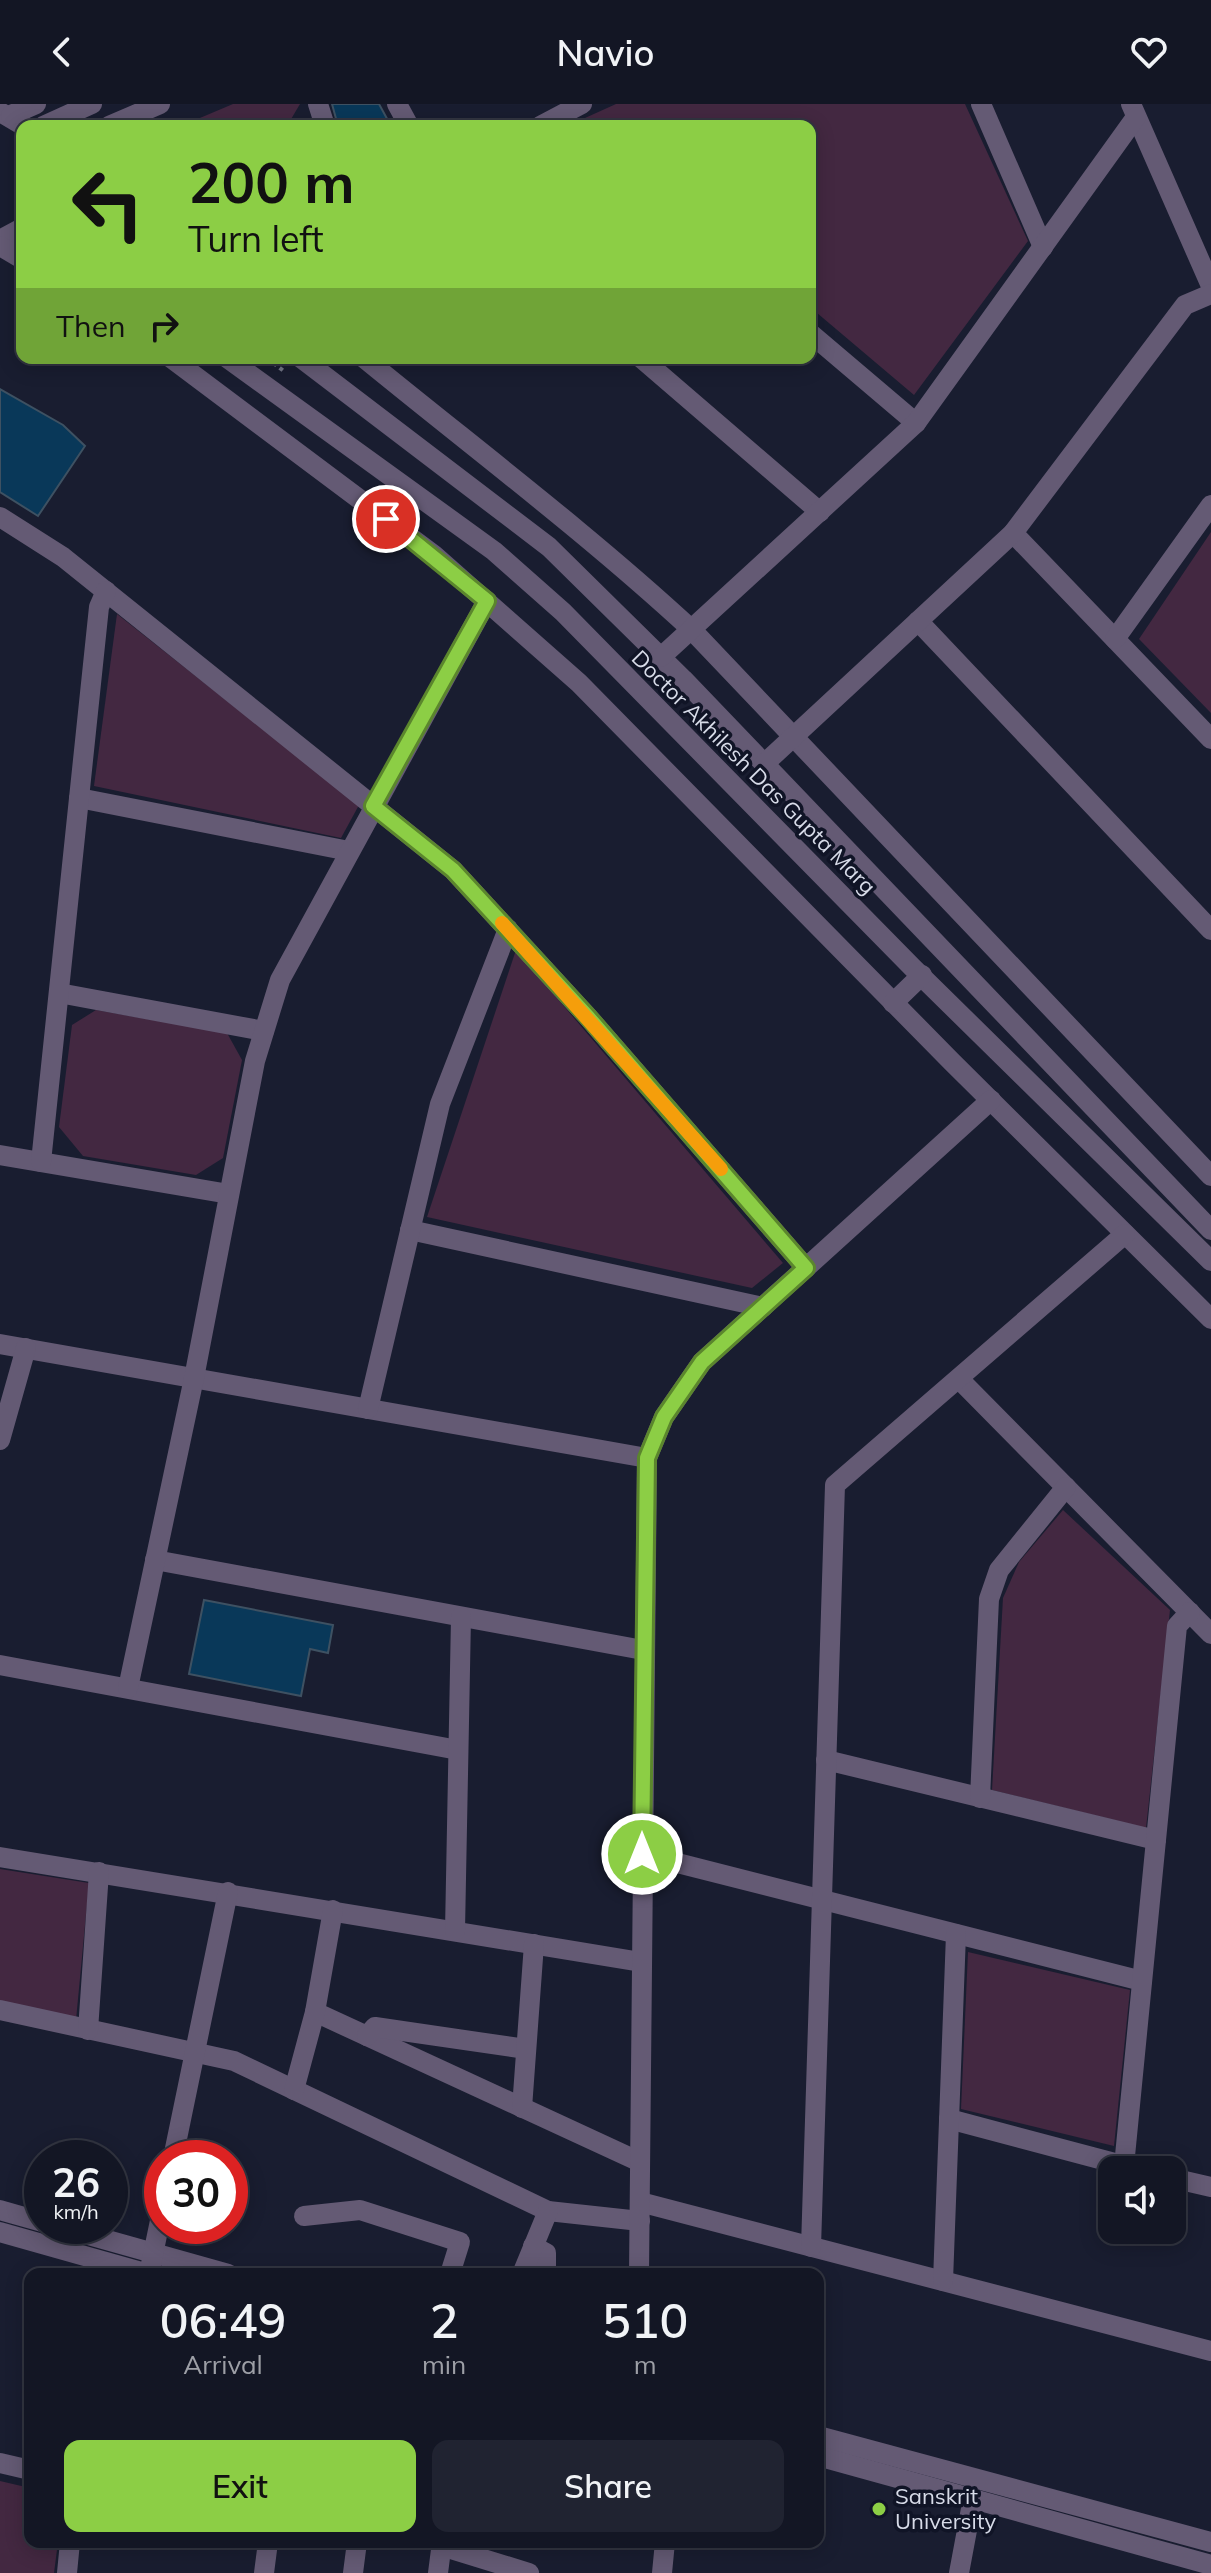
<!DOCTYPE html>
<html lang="en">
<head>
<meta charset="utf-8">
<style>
	:root { --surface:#131624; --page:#202331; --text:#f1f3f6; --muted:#9d9fa6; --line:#323541; --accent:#8cce45 }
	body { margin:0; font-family:Mulish,sans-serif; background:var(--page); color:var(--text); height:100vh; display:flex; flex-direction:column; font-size:30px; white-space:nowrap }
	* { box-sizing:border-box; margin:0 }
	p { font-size:26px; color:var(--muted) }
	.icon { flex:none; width:44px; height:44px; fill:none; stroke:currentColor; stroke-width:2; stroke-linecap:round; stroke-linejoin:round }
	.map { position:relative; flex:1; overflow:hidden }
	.details { position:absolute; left:24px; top:2164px; width:800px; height:280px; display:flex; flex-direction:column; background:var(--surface); border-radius:16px; box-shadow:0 4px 20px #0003,0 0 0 2px var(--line) }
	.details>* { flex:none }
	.banner { position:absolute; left:16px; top:16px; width:800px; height:244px; border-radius:16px; box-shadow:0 4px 20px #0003,0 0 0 2px var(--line); background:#8cce45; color:#111; overflow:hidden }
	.buttons { position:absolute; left:1098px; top:2052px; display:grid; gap:16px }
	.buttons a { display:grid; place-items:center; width:88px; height:88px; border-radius:16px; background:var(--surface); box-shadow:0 4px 20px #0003,0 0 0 2px var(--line); font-size:40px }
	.speed { position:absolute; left:24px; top:2036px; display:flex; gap:16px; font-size:40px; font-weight:700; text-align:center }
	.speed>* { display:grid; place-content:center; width:104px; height:104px; border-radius:50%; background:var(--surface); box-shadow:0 4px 20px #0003,0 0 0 2px var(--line); line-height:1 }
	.speed small { font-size:20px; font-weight:400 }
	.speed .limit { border:12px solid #d22; background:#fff; color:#111 }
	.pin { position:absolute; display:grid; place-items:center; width:68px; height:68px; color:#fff; margin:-34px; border:4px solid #fff; border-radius:50%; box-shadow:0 2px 8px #0007 }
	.me { position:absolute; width:88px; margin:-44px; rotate:0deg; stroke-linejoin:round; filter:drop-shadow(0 0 6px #0008) }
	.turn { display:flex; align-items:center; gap:28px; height:168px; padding:0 40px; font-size:36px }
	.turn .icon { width:104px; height:104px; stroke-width:2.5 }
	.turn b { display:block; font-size:56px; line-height:68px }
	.then { display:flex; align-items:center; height:76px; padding:0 40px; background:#0003; gap:16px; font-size:30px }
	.eta { display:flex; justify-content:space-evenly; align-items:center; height:136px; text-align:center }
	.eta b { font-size:48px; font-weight:600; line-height:56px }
	.cta { display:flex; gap:16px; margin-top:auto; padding:16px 40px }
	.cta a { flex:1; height:92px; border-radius:16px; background:var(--accent); color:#111; font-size:32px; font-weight:600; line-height:92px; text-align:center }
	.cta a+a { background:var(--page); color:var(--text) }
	header { display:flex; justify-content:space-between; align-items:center; height:104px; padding:0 40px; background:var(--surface); font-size:36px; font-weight:600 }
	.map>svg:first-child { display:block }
	.green { fill:#432841 }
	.building { fill:#093859; stroke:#3e5162; stroke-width:2 }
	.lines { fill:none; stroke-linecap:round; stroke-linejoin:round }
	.path { stroke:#727686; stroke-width:4; stroke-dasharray:4 4; stroke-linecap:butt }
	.minor { stroke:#645a74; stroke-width:20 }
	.route-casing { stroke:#5b862d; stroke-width:20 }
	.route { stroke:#8cce45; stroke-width:14 }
	.slow { stroke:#f59e0b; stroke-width:14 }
	.poi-dot { fill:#8cce45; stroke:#101426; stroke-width:3 }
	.labels { text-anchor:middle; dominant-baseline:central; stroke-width:7; stroke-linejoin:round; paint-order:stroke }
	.street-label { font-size:22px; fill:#d7dbe8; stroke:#101426 }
	.poi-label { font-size:22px; fill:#d7dbe8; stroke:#101426; text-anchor:start }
</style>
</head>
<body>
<header><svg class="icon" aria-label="back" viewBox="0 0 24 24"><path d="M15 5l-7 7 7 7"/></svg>Navio<svg class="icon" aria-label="heart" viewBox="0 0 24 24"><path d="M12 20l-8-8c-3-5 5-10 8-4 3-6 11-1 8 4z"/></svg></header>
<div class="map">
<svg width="1211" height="2469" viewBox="0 0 1211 2469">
	<rect width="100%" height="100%" fill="#191d30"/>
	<!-- green -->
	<g class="green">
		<path d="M 233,0 L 300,0 L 287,22 L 181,22 Z"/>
		<path d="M 616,0 L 965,0 L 1028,137 L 914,291 L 810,203 L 810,22 L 595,22 L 585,14 Z"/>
		<path d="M 1211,428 L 1211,609 L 1139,535 Z"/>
		<path d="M 117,510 L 359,701 L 341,734 L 94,682 Z"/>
		<path d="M 516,846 L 783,1159 L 752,1184 L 427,1113 Z"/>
		<path d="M 96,906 L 227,929 L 242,956 L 223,1054 L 196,1071 L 83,1052 L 59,1023 L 72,921 Z"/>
		<path d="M 1063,1406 L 1170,1506 L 1146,1724 L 992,1686 L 1003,1494 L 1019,1458 Z"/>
		<path d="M 0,1765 L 89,1779 L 76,1916 L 0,1898 Z"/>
		<path d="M 968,1848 L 1130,1886 L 1114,2042 L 961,2005 Z"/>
		<path d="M 0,2377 L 30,2384 L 30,2438 L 58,2438 L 54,2469 L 0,2469 Z"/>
	</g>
	<!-- building -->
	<g class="building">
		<path d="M 332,0 L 379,0 L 391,22 L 338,22 Z"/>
		<path d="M 0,285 L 63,321 L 85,342 L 38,412 L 0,388 Z"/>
		<path d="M 204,1496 L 333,1521 L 328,1549 L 310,1545 L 301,1592 L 189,1570 Z"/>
	</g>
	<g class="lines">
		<!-- path -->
		<path class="path" d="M 267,254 L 285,268"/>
		<!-- minor -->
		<g class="minor">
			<path d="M 318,0 L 325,22"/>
			<path d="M 397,0 L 409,22"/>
			<path d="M 981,0 L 1043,143"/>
			<path d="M 1131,0 L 1211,182"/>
			<path d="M 0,8 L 24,22"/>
			<path d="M 11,11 L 36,0"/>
			<path d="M 43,22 L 92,0"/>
			<path d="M 109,22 L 160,0"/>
			<path d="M 540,22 L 582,0"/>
			<path d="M 0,136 L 22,124"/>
			<path d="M 0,142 L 22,155"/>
			<path d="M 810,229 L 916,319"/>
			<path d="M 171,254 L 434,451 L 579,579 L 952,958 L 1211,1215"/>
			<path d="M 227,254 L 494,447 L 563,508 L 913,864 L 1211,1157"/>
			<path d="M 301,254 L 549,443 L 683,575 L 1211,1126"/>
			<path d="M 364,254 C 474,344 587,429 691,525 L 1211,1072"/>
			<path d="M 641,254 L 820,408"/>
			<path d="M 0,413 L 63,453 L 453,766 L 589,914 L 806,1164"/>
			<path d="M 1013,429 L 1211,635"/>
			<path d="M 918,517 L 1211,826"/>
			<path d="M 1115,535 L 1211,401"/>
			<path d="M 661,553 L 916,319 L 1136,13"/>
			<path d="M 764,660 L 1013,429 L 1185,201 L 1211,190"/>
			<path d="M 79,694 L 349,747"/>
			<path d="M 59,889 L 264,927"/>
			<path d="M 893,899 L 922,871"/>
			<path d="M 0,1051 L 229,1090"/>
			<path d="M 41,1058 L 99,503 L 106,487"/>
			<path d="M 410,1126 L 763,1203"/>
			<path d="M 0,1240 L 647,1354"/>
			<path d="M 959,1275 L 1211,1530"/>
			<path d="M 368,1305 L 440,1000 L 508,825"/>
			<path d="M 0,1336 L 26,1244"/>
			<path d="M 155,1456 L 643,1546"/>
			<path d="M 0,1561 L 458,1646"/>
			<path d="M 128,1584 L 194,1274 L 255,957 L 280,876 L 487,497"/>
			<path d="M 826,1656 L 1156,1736"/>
			<path d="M 980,1694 L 989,1495 L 999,1466 L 1066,1383"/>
			<path d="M 642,1750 L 1142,1877"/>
			<path d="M 0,1753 L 641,1858"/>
			<path d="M 455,1827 L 461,1513"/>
			<path d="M 0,1906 L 234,1957 L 548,2107 L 640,2117"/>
			<path d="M 315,1908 L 640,2058"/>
			<path d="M 88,1926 L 99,1768"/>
			<path d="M 367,1932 L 375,1923 L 526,1945"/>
			<path d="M 294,1986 L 315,1908 L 333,1806"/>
			<path d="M 522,2004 L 534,1840"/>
			<path d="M 949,2015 L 1141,2066"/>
			<path d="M 173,2054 L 228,1788"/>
			<path d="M 1124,2062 L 1177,1522 L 1190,1508"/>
			<path d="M 1172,2074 L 1211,2083"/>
			<path d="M 640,2098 L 1211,2247"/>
			<path d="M 0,2106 L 42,2118"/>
			<path d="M 304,2112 L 360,2106 L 460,2138 L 450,2170"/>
			<path d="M 57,2122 L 228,2170"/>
			<path d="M 0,2128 L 149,2170 L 162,2107"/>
			<path d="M 533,2142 L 546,2149 L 546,2170"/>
			<path d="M 811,2143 L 835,1381 L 1125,1130"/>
			<path d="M 522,2170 L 548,2107"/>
			<path d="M 639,2170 L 647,1354 L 664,1313 L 702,1258 L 991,996"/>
			<path d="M 943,2177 L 956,1830"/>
			<path d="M 818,2332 L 1211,2438"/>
			<path d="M 818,2352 L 1211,2461"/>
			<path d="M 0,2359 L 30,2366"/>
			<path d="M 441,2442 L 529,2469"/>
			<path d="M 67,2469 L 70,2438"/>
			<path d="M 264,2469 L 268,2438"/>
			<path d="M 353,2469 L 357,2438"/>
			<path d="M 438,2469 L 442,2438"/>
			<path d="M 662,2469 L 665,2438"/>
			<path d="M 959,2469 L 973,2394"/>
		</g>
	</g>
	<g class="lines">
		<!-- route casing -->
		<g class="route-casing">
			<path id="route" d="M 386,415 L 487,497 L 373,702 L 453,766 L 589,914 L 806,1164 L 702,1258 L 664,1313 L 647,1354 L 642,1750"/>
		</g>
		<!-- route -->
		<use href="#route" class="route"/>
		<!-- slow -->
		<path class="slow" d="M 502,819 L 721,1065"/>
	</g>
	<!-- markers -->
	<circle class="poi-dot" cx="879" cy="2405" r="8"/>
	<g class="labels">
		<!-- street labels -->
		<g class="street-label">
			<text transform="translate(754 668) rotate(45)">Doctor Akhilesh Das Gupta Marg</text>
		</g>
		<!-- poi labels -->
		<g class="poi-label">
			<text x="895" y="2392">Sanskrit<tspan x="895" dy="25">University</tspan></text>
		</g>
	</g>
</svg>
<div class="buttons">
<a><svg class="icon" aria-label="sound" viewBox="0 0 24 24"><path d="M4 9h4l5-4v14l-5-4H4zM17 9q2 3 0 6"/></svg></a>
</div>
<div class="speed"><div>26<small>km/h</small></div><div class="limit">30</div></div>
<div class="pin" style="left:386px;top:415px;background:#d93025"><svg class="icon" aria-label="arrive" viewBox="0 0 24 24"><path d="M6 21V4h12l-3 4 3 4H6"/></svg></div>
<svg class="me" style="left:642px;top:1750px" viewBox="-20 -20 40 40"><circle r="17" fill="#8cce45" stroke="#fff" stroke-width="3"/><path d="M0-11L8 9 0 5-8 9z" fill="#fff"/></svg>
<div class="banner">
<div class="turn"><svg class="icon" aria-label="left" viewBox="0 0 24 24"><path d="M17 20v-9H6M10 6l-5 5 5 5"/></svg><div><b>200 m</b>Turn left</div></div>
<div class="then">Then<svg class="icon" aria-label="right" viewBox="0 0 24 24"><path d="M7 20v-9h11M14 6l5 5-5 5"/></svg></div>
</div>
<section class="details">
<div class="eta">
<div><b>06:49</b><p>Arrival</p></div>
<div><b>2</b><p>min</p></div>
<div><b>510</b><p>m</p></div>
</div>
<div class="cta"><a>Exit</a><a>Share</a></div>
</section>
</div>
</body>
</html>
